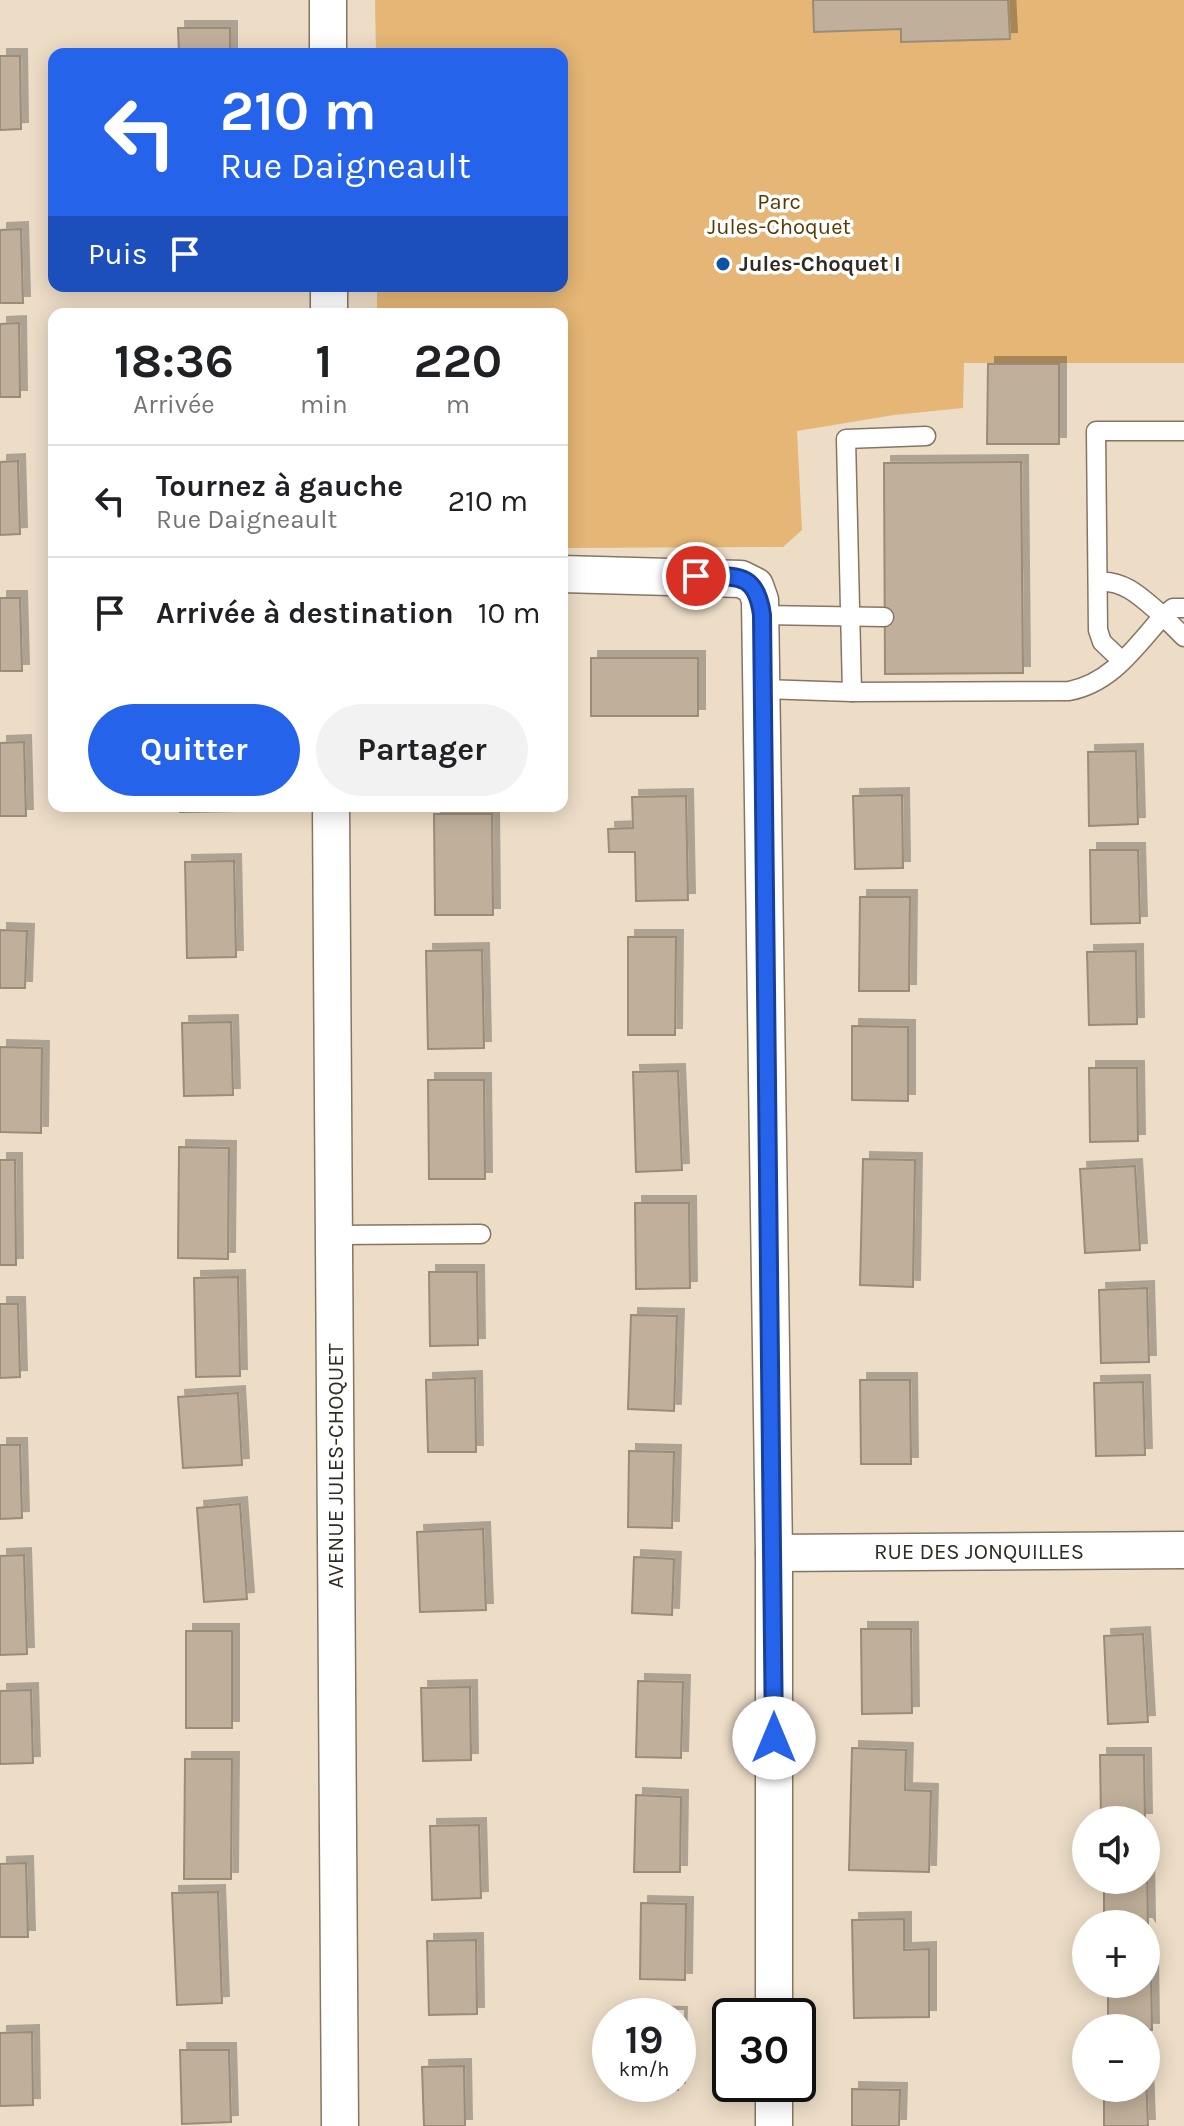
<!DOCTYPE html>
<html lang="fr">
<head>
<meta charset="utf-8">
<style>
	:root { --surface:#fff; --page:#f2f2f2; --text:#202124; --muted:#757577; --line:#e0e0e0; --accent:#2563eb }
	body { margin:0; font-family:Karla,sans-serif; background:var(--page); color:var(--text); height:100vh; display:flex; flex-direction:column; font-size:30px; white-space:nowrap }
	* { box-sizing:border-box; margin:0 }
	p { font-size:26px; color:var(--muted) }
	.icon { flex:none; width:44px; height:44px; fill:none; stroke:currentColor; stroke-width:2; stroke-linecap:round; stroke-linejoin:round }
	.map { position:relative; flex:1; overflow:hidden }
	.panel { position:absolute; left:48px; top:308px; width:520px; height:504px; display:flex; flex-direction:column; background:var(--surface); border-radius:16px; box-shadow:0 4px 20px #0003 }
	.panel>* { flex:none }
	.banner { position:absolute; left:48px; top:48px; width:520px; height:244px; border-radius:16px; box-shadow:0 4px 20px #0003; background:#2563eb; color:#fff; overflow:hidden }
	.controls { position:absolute; left:1072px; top:1806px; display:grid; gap:16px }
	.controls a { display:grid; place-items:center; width:88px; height:88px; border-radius:50%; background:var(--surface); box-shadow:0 4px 20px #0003; font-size:40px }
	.speed { position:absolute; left:592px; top:1998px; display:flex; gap:16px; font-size:40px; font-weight:700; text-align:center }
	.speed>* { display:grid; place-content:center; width:104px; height:104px; border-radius:50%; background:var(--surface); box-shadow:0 4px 20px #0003; line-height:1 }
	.speed small { font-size:20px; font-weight:400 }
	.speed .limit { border:4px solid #111; border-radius:12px; background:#fff; color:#111 }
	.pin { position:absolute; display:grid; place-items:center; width:68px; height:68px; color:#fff; margin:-34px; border:4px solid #fff; border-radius:50%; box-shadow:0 2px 8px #0007 }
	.me { position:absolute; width:88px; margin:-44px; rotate:0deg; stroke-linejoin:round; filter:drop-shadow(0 0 6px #0008) }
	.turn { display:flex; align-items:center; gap:28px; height:168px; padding:0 40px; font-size:36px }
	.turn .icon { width:104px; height:104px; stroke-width:2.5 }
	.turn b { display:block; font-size:56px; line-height:68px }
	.then { display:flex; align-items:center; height:76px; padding:0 40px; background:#0003; gap:16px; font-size:30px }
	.eta { display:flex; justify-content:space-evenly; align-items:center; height:136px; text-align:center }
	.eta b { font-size:48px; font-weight:700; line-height:56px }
	.cta { display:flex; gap:16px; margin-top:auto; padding:16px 40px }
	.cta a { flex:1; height:92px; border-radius:48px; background:var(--accent); color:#fff; font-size:32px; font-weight:700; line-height:92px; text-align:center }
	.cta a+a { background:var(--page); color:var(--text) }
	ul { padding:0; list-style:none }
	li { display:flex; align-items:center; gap:24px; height:112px; padding:0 40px; border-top:2px solid var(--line) }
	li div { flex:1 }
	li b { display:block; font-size:30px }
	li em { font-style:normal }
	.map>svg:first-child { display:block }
	.green { fill:#e5b675 }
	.building { fill:#c0b09b; stroke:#9b8c78; stroke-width:2; filter:url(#shadow) }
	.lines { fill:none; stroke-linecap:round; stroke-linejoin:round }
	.service-casing { stroke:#857663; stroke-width:21 }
	.minor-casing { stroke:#857663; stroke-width:39 }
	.service { stroke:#fff; stroke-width:18 }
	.minor { stroke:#fff; stroke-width:36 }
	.route-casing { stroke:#184099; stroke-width:20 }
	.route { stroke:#2563eb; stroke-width:14 }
	.poi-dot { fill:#0d54a3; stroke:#fff; stroke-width:3 }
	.labels { text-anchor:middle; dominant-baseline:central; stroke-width:7; stroke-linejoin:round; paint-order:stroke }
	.park-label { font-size:22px; fill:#593900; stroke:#fff }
	.poi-label { font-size:22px; font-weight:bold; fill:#312a22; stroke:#fff; text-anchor:start }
	.street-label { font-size:22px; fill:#312a22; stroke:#fff }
</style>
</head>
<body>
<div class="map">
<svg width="1184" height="2126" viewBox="0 0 1184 2126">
	<defs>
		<filter id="shadow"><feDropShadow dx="7" dy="-7" stdDeviation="0" flood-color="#0004"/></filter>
	</defs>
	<rect width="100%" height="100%" fill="#edddc7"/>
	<!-- green -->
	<path class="green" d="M 375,0 L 1184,0 L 1184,363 L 964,363 L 963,408 L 894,415 L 797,431 L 802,530 L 783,547 L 562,548 L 562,314 L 377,314 L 377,286 L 562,286 L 562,54 L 376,54 Z"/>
	<!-- building -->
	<g class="building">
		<path d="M 813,0 L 1008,0 L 1010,39 L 901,42 L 901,29 L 814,32 Z"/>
		<path d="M 178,28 L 230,28 L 230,54 L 179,54 Z"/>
		<path d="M 0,56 L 20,56 L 21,129 L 0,130 Z"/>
		<path d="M 21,229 L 23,303 L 0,303 L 0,230 Z"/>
		<path d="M 183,286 L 233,286 L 233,290 L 183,289 Z"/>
		<path d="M 19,323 L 20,397 L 0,397 L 0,324 Z"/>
		<path d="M 988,364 L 1059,364 L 1059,444 L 987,444 Z"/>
		<path d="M 18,461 L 20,534 L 0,535 L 0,462 Z"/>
		<path d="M 1021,462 L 1023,673 L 885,674 L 884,463 Z"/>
		<path d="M 0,598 L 20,598 L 22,671 L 0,671 Z"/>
		<rect x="591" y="658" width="107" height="58"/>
		<path d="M 24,742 L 26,816 L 0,816 L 0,743 Z"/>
		<path d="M 1136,751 L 1138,824 L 1089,826 L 1088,752 Z"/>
		<path d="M 902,795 L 903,868 L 855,869 L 853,796 Z"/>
		<path d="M 686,796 L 688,900 L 636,901 L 635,852 L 609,852 L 608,829 L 633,828 L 632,797 Z"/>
		<path d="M 180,806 L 239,806 L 239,811 L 180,812 Z"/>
		<path d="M 434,814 L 492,814 L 493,915 L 435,915 Z"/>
		<path d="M 1090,850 L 1138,850 L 1140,923 L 1091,924 Z"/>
		<path d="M 234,861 L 236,957 L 187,958 L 185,862 Z"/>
		<path d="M 860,897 L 910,897 L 909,991 L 859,991 Z"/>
		<path d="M 0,930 L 27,931 L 25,988 L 0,988 Z"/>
		<path d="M 628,937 L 676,937 L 675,1035 L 628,1035 Z"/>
		<path d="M 482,950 L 484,1048 L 428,1049 L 426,951 Z"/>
		<path d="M 1136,951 L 1137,1024 L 1089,1025 L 1087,952 Z"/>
		<path d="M 231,1022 L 233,1095 L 184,1096 L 182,1023 Z"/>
		<path d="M 852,1026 L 908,1027 L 908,1101 L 852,1100 Z"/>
		<path d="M 0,1047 L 42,1048 L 41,1133 L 0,1132 Z"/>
		<path d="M 1089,1068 L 1137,1068 L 1138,1141 L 1090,1142 Z"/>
		<path d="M 678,1071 L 682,1170 L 636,1172 L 633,1072 Z"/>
		<path d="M 428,1080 L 484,1080 L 485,1179 L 429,1179 Z"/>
		<path d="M 179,1147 L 229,1148 L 228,1259 L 178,1258 Z"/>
		<path d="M 863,1159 L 915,1160 L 913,1287 L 860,1285 Z"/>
		<path d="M 0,1160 L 15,1160 L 16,1265 L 0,1265 Z"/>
		<path d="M 1135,1166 L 1140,1250 L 1085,1253 L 1080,1169 Z"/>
		<path d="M 635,1203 L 689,1203 L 690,1288 L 636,1289 Z"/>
		<path d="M 429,1272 L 477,1272 L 478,1345 L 430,1346 Z"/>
		<path d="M 238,1277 L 240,1376 L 196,1377 L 194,1278 Z"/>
		<path d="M 1147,1288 L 1149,1362 L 1101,1363 L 1099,1290 Z"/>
		<path d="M 0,1304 L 18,1304 L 20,1377 L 0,1378 Z"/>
		<path d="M 631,1315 L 677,1316 L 674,1411 L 628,1409 Z"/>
		<path d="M 475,1378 L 476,1452 L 428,1452 L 426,1380 Z"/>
		<path d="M 860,1380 L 910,1380 L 911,1464 L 861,1464 Z"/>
		<path d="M 1143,1382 L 1145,1455 L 1096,1456 L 1094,1383 Z"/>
		<path d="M 238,1393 L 242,1465 L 183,1468 L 178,1397 Z"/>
		<path d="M 0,1445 L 20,1445 L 22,1518 L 0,1519 Z"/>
		<path d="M 629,1451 L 674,1452 L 672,1528 L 628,1527 Z"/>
		<path d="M 240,1504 L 247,1599 L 204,1602 L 197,1508 Z"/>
		<path d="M 483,1529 L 486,1610 L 420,1612 L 417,1532 Z"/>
		<path d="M 24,1555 L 27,1654 L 0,1655 L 0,1556 Z"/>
		<path d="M 634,1557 L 674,1559 L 672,1615 L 632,1613 Z"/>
		<path d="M 861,1629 L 911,1629 L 912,1713 L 862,1714 Z"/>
		<rect x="186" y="1631" width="46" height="97"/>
		<path d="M 1143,1634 L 1148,1722 L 1108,1724 L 1104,1636 Z"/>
		<path d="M 638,1681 L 683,1682 L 681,1758 L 636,1757 Z"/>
		<path d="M 470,1687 L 471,1760 L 423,1761 L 421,1688 Z"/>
		<path d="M 31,1690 L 33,1763 L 0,1764 L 0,1691 Z"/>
		<path d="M 852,1748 L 906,1750 L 905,1790 L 931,1791 L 929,1872 L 849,1870 Z"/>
		<path d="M 1100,1755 L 1144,1755 L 1145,1820 L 1101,1820 Z"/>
		<path d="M 185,1759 L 232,1759 L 231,1879 L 184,1879 Z"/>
		<path d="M 636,1795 L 681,1797 L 680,1872 L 634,1872 Z"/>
		<path d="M 479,1825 L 481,1898 L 432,1900 L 430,1826 Z"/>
		<path d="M 1147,1860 L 1148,1927 L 1146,1924 L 1104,1924 L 1104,1880 L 1146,1880 Z"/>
		<path d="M 26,1863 L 28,1937 L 0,1937 L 0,1864 Z"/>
		<path d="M 218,1892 L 222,2003 L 177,2005 L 172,1893 Z"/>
		<path d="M 641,1903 L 686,1904 L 685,1980 L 640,1979 Z"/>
		<path d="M 904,1919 L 904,1950 L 929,1949 L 929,2017 L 854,2018 L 852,1920 Z"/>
		<path d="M 476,1940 L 477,2014 L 429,2015 L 427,1941 Z"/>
		<path d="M 1146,1962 L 1151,1962 L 1152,2030 L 1108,2028 L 1108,1984 L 1146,1984 Z"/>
		<path d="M 635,2013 L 680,2014 L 678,2090 L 634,2089 L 634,2084 L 678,2084 L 678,2016 L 635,2016 Z"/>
		<path d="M 32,2032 L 33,2105 L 0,2106 L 0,2033 Z"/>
		<path d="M 180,2050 L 229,2050 L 231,2122 L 182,2124 Z"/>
		<path d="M 464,2066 L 465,2126 L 424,2126 L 422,2067 Z"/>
		<path d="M 1146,2077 L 1148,2126 L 1104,2126 L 1104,2088 L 1146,2088 Z"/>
		<path d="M 852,2089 L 900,2090 L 899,2126 L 852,2126 Z"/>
	</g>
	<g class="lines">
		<!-- service casing -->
		<g class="service-casing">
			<g id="service">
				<path d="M 1098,582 C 1125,579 1144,600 1163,616 L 1173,608 L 1184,608"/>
				<path d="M 762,615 L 884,617"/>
				<path d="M 1122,661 L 1102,642 L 1098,630 L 1096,431 L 1184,431"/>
				<path d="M 763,689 L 852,692 L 1069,691 C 1112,683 1136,646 1163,616 L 1184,637"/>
				<path d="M 852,692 L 846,439 L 926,436"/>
				<path d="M 335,1235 L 481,1234"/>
			</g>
		</g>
		<!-- minor casing -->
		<g class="minor-casing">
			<g id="minor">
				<path d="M 328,0 L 328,54"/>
				<path d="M 329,286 L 329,314"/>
				<path d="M 562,574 L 741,579 L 755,586 L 760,600 L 774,1553 L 774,2016"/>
				<path d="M 331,806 L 340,2126"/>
				<path d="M 774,1553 L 1184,1550"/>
				<path d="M 774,2084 L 774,2126"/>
			</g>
		</g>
		<!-- service -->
		<use href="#service" class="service"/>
		<!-- minor -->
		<use href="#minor" class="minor"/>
	</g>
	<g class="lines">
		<!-- route casing -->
		<g class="route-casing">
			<path id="route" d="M 696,576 C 735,577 756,570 762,615 L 774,1738"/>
		</g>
		<!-- route -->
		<use href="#route" class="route"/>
	</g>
	<!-- markers -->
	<circle class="poi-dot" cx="723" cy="264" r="8"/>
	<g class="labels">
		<!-- park labels -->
		<g class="park-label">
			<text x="779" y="202">Parc<tspan x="779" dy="25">Jules-Choquet</tspan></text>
		</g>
		<!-- poi labels -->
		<g class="poi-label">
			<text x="739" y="264">Jules-Choquet I</text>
		</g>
		<!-- street labels -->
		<g class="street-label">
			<text transform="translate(336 1466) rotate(-90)">AVENUE JULES-CHOQUET</text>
			<text x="979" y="1552">RUE DES JONQUILLES</text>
		</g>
	</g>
</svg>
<div class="controls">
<a><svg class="icon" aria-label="sound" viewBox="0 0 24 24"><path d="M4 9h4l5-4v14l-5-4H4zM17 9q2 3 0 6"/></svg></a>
<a>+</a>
<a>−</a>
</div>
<div class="speed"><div>19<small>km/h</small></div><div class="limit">30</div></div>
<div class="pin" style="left:696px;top:576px;background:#d93025"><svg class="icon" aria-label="arrive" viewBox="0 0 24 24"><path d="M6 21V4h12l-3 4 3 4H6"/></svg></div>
<svg class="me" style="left:774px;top:1738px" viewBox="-20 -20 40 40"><circle r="19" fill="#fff"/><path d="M0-13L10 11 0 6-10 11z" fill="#2563eb"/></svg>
<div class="banner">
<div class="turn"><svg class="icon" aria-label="left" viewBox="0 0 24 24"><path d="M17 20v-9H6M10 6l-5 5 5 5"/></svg><div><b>210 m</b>Rue Daigneault</div></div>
<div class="then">Puis<svg class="icon" aria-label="arrive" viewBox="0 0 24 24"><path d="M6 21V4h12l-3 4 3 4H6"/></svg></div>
</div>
<section class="panel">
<div class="eta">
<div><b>18:36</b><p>Arrivée</p></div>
<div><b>1</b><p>min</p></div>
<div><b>220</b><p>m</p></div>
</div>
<ul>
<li><svg class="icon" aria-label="left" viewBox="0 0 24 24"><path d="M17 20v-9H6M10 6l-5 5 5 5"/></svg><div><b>Tournez à gauche</b><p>Rue Daigneault</p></div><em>210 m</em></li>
<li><svg class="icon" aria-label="arrive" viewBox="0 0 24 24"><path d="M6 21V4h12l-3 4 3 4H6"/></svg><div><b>Arrivée à destination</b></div><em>10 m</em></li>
</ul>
<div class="cta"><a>Quitter</a><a>Partager</a></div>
</section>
</div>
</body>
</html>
